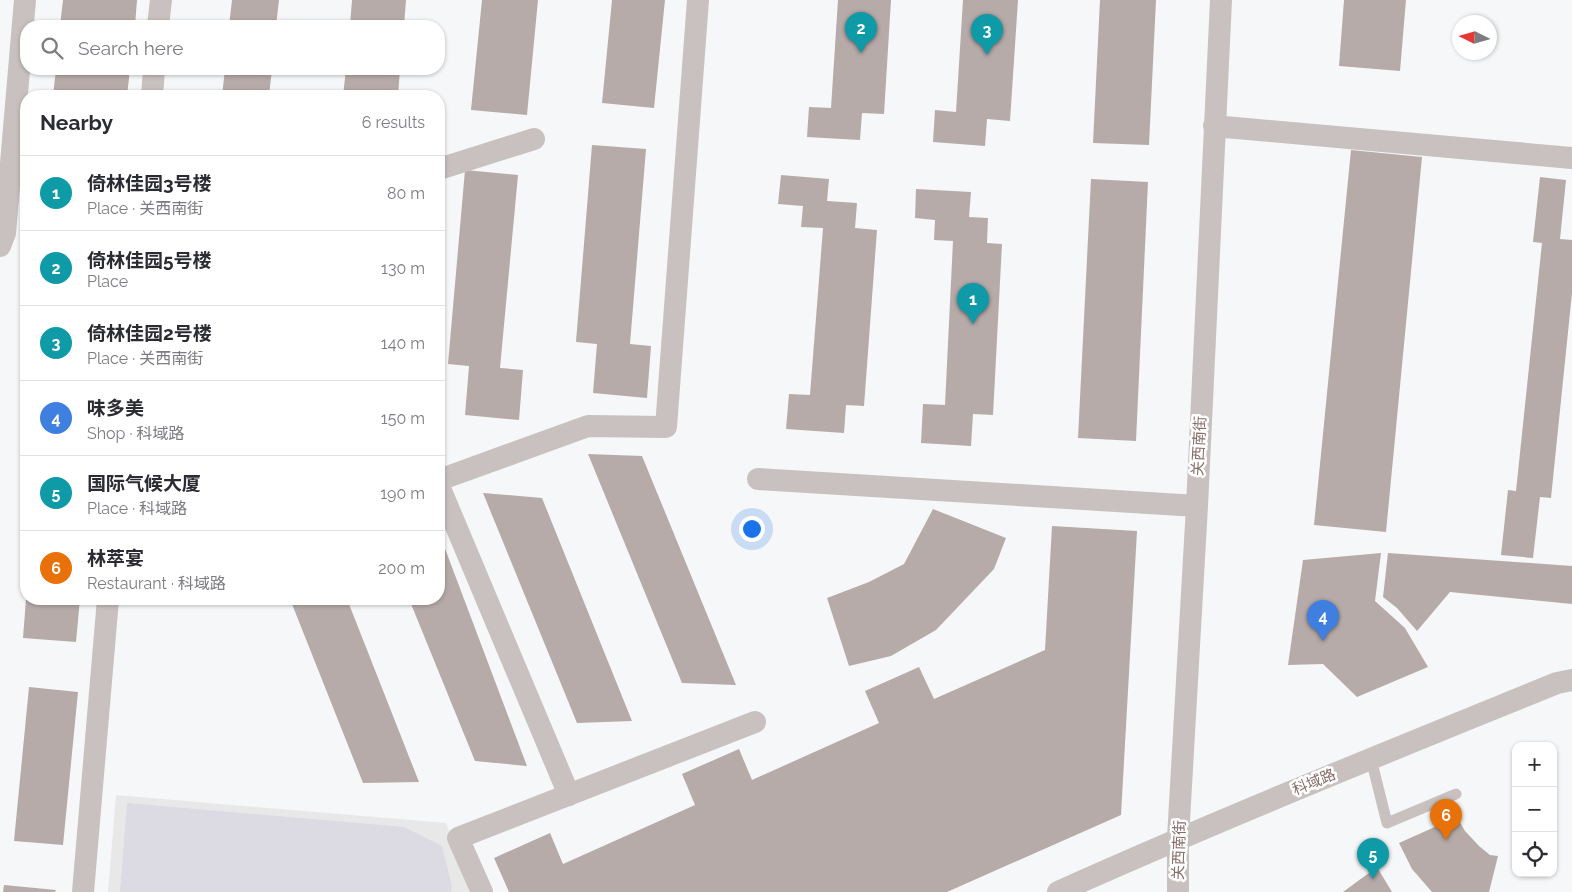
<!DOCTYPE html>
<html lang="en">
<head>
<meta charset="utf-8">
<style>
	body { margin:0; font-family:Raleway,"Noto Sans SC",sans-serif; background:#f2f2f3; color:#2b2b33 }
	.controls { position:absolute; right:15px; bottom:15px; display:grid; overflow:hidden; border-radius:10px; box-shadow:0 1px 4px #0004 }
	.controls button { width:45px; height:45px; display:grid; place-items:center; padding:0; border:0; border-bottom:1px solid #e1e1e2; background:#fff; color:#2b2b33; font:25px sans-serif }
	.compass { position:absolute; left:1452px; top:15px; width:45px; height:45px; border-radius:50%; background:#fff; box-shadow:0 1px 4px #0004; rotate:275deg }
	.you { position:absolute; left:751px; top:528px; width:18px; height:18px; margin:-12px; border:4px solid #fff; border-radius:50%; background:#1a73e8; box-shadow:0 0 0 8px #1a73e833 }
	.badge { display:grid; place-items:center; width:32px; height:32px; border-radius:50%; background:#2e7b7b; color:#fff; font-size:16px; font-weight:700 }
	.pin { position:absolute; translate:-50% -41px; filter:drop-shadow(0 1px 2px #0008) }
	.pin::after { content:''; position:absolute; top:26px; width:18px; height:15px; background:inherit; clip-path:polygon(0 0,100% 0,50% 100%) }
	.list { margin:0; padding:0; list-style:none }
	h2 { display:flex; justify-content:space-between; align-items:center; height:65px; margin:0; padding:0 20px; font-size:21px }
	h2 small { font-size:16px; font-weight:400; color:#7c7c81 }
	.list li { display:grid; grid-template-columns:32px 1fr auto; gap:15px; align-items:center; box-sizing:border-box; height:75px; padding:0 20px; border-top:1px solid #e1e1e2 }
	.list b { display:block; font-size:19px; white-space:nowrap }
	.list p { margin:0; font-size:16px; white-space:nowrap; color:#7c7c81 }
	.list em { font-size:16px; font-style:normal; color:#7c7c81 }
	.icon { flex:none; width:28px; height:28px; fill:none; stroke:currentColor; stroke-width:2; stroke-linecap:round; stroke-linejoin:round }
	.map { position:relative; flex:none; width:1572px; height:892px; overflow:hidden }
	.search { position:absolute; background:#fff; box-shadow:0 1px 4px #0004; left:20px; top:20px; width:425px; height:55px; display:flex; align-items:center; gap:12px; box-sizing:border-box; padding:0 18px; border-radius:20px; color:#7c7c81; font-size:19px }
	.panel { position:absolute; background:#fff; box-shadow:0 1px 4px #0004; left:20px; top:90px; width:425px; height:515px; border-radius:20px }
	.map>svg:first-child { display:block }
	.built { fill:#e9e8e9 }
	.green { fill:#dcdae2 }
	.building { fill:#b7aba9 }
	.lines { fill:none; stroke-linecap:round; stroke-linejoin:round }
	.lane { stroke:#c8c1bf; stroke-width:11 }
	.street { stroke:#c8c1bf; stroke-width:22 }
	.labels { text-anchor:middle; stroke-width:5; stroke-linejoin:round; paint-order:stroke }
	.street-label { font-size:15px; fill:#866d69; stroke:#fff }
</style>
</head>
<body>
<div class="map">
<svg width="1572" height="892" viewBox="0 0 1572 892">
	<rect width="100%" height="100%" fill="#f6f7f8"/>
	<path class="built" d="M116 795 446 823 473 892H108Z"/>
	<path class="green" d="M127 803 404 827 442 846 452 886 451 892H120Z"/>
	<path class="building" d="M63 0H137L135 26H60Z
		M232 0H279L276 26H229Z
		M352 0H406L404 26H350Z
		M482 0H538L527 115 471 110Z
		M612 0H665L654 108 602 103Z
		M838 0H891L884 114 862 113 860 140 807 137 809 107 831 108Z
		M963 0H1018L1010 121 987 119 985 146 933 142 935 110 956 112Z
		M1100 0H1156L1149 145 1093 143Z
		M1344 0H1406L1400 71 1339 66Z
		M56 69H130L127 96H53Z
		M225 69H272L269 96H222Z
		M346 69H400L398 96H343Z
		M592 145 646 149 630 344 651 346 647 398 593 393 597 344 576 342Z
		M1351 150 1422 157 1386 532 1314 525Z
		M465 170 518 175 500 368 523 370 519 420 465 415 469 366 448 364Z
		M781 175 829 179 827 201 857 203 855 228 877 230 864 406 846 405 844 433 786 429 789 394 810 395 823 228 801 227 803 206 778 204Z
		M1540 177 1566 180 1560 239 1572 240V293L1551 498 1540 497 1533 558 1501 555 1508 490 1516 491 1542 243 1533 242Z
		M1091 179 1148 182 1136 441 1078 438Z
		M916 189 971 192 969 217 988 218 987 243 1002 244 993 415 973 414 971 446 921 443 923 404 945 405 953 241 934 240 935 220 915 218Z
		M588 454 642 456 736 685 682 683Z
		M483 493 542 498 632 721 577 723Z
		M933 509 1006 538 994 569 936 630 891 656 849 666 827 598 869 582 904 564Z
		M1052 526 1137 531 1121 815 947 892H509L494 858 550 833 563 864 695 805 682 774 739 749 752 780 879 723 865 691 919 667 934 699 1045 650Z
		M439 537 441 538 527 766 475 761 409 599H439Z
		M1381 553 1375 601 1405 628 1428 667 1357 697 1323 664 1288 665 1303 560Z
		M1388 553 1572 566V604L1450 592 1417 631 1397 608 1383 597Z
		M26 599H80L76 642 23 638Z
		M290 599H347L419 782 363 783Z
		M29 687 78 692 63 845 14 841Z
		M1457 817 1465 831 1479 846 1490 855 1498 856 1489 892H1432L1412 869 1399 843Z
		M1377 867 1392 892H1343Z
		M4 885 56 890 55 892H3Z"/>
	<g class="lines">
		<path class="lane" d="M1371 759 1387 823 1456 794"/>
		<path class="street" d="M158 26 161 0
			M152 96 154 69
			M1214 126 1572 158
			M439 169 534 139
			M0 246 5 233 25 0
			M758 479 1197 506
			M439 480 588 426 666 427 698 0
			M439 486 569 795
			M83 892 108 599
			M482 892 458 838 755 722
			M1058 892C1223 818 1390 751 1557 683L1572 680
			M1178 892V838L1197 506 1221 0"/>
	</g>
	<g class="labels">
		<g class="street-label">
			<text transform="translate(1199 446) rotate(-87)" y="5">关西南街</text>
			<text transform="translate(1314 782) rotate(-22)" y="5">科域路</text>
			<text transform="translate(1179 850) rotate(-88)" y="5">关西南街</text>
		</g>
	</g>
</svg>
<div class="controls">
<button>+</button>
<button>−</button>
<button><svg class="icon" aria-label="locate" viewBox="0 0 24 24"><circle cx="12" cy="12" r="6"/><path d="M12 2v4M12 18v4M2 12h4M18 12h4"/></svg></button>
</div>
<svg class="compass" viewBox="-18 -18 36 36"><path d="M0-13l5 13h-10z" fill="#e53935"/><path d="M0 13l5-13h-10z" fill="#7c7c81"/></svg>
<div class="you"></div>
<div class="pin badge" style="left:973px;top:324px;background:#0f9aa8">1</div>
<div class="pin badge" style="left:861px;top:53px;background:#0f9aa8">2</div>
<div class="pin badge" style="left:987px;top:55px;background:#0f9aa8">3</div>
<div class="pin badge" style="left:1323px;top:641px;background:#3f7fe0">4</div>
<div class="pin badge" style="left:1373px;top:879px;background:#0f9aa8">5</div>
<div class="pin badge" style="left:1446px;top:840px;background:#e8710a">6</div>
<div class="search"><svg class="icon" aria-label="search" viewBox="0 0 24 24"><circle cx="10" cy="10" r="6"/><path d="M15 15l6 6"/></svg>Search here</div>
<section class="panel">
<h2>Nearby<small>6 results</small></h2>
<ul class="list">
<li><span class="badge" style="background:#0f9aa8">1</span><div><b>倚林佳园3号楼</b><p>Place · 关西南街</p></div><em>80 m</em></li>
<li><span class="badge" style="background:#0f9aa8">2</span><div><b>倚林佳园5号楼</b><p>Place</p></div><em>130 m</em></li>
<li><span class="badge" style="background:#0f9aa8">3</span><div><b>倚林佳园2号楼</b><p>Place · 关西南街</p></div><em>140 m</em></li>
<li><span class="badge" style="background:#3f7fe0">4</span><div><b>味多美</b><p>Shop · 科域路</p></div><em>150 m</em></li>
<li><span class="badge" style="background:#0f9aa8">5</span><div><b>国际气候大厦</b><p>Place · 科域路</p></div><em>190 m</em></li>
<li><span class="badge" style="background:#e8710a">6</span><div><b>林萃宴</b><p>Restaurant · 科域路</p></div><em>200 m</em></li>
</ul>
</section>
</div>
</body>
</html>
